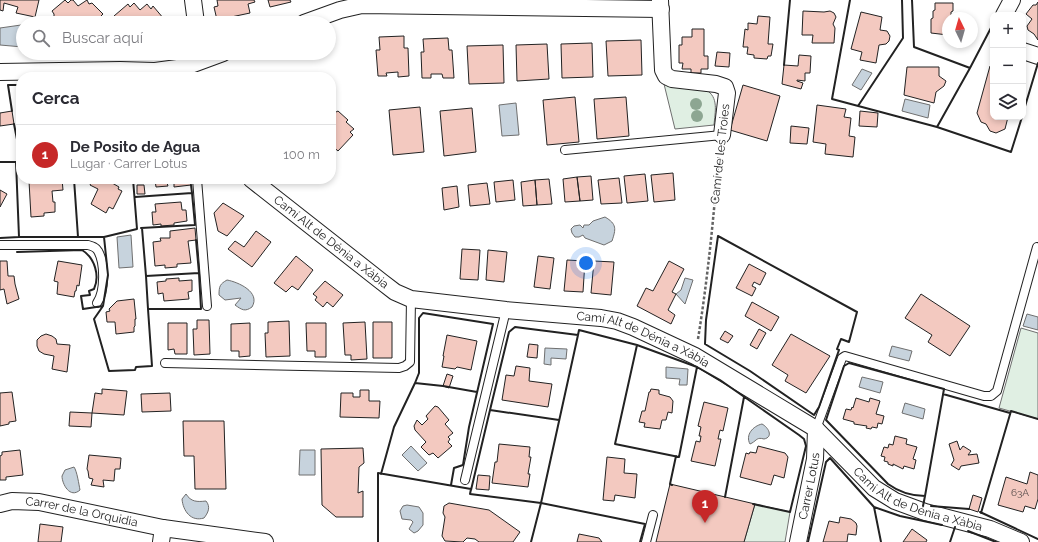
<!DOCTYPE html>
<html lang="es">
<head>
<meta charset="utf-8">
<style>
	body { margin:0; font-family:Raleway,sans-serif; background:#f2f2f3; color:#2b2b33 }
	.controls { position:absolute; right:12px; top:12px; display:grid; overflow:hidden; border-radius:8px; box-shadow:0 2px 6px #0003 }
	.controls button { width:36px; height:36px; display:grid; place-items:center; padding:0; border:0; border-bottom:1px solid #e1e1e2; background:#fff; color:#2b2b33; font:20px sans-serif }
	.compass { position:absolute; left:942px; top:12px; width:36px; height:36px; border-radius:50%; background:#fff; box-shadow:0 2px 6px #0003; rotate:355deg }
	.you { position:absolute; left:586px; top:263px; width:14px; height:14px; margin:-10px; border:3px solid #fff; border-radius:50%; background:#1a73e8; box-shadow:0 0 0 6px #1a73e833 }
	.badge { display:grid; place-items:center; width:26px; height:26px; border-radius:50%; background:#c62828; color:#fff; font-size:13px; font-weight:700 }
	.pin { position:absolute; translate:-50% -33px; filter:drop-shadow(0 1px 2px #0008) }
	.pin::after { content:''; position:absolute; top:21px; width:14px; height:12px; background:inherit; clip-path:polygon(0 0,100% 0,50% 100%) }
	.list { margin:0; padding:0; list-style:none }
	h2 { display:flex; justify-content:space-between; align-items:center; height:52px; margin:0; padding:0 16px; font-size:17px }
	h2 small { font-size:13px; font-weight:400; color:#7c7c81 }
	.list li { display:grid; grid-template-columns:26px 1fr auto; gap:12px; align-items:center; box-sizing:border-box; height:60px; padding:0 16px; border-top:1px solid #e1e1e2 }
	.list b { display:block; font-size:15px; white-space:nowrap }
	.list p { margin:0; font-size:13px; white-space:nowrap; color:#7c7c81 }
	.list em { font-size:13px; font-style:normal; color:#7c7c81 }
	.icon { flex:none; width:22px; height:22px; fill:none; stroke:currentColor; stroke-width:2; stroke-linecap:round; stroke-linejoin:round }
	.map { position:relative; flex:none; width:1038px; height:542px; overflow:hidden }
	.search { position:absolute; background:#fff; box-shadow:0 2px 6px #0003; left:16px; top:16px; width:320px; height:44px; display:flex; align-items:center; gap:10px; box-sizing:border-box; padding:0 14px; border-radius:22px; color:#7c7c81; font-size:15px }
	.panel { position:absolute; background:#fff; box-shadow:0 2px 6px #0003; left:16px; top:72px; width:320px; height:112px; border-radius:16px }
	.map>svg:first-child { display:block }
	.green { fill:#e0efe3; stroke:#6f6f6f }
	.water { fill:#c7d3dd; stroke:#6f6f6f }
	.building { fill:#f3c9c0; stroke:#222 }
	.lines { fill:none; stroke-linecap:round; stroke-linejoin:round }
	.lane-casing { stroke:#222; stroke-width:10 }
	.street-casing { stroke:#222; stroke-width:18 }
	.path { stroke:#646464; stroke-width:2.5; stroke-dasharray:3 2; stroke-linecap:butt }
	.lane { stroke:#fff; stroke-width:8 }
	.street { stroke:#fff; stroke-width:16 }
	.wall { stroke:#222; stroke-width:2 }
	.tree { fill:#8da692 }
	.labels { text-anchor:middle; stroke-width:3; stroke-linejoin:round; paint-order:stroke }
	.number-label { font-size:10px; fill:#564c4a }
	.street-label { font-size:12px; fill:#222; stroke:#fff }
</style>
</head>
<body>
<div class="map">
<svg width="1038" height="542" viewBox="0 0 1038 542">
	<rect width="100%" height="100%" fill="#fff"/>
	<path class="green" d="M664 84 706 90C719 97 715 112 714 125L675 129Z
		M1021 328 1038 333V419L999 408Z
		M755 504 790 512 785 542H744Z"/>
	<path class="water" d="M21 25H23V47L0 45V28Z
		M862 69 872 73 861 90 852 85Z
		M905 99 930 105 928 118 902 111Z
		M516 103 519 135 502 136 499 105Z
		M605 217C617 224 616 229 612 241L604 245 585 238 583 235 579 237H575L572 233 571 229 574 226 580 225 583 228 584 225H589L593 221Z
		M131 235 133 267 119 268 117 237Z
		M685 278 693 280 685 304 676 294 681 290Z
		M227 280C238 282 261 292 252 307 245 312 242 310 235 305L241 298 225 300 219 295C219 286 220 284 227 280Z
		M1027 314 1038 317V330L1023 326Z
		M892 346 912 351 909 361 889 356Z
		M545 348 567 349 566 359 551 358V365L544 364Z
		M666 367 688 369 687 385H679L680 379 666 378Z
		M862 377 883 382 880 393 859 387Z
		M905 403 925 409 923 419 902 413Z
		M762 424C768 427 774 437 764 439 757 437 757 440 752 443L750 444C745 435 753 426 762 424Z
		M411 446 427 463 418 471 402 455Z
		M300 450H315V475H299Z
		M74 467C77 471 79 485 80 490 70 499 62 484 62 476L65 470Z
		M186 494C191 502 197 502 206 501 211 507 208 513 204 518 191 522 183 511 182 499Z
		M407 505 419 507 423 513V525L418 531 414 533 409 529 413 522 411 520 402 519 400 511 403 506Z"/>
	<path class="building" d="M0 0H39L35 17 16 13 18 7 4 3 3 11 0 10Z
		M65 0 68 3 71 0H73L78 6 87 0 89 4 92 3 103 14 101 16V23H54V14L52 11Z
		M217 0H254L255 2 248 4 250 13 217 20 214 7 218 6Z
		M268 0H290L291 2 270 7Z
		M1038 2V40L1034 34 1028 30 1027 26 1032 19 1026 14 1033 5H1036Z
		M134 3 140 10 147 4 151 9 153 6 164 19 162 21 161 23H116L117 19 114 16 128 4 130 7Z
		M935 3H953V11L951 12V18H948V35L931 33V19L933 18V11L935 10Z
		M803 11 824 12 830 11 834 13 836 17 833 24 835 28 834 43H812L813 35H802Z
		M861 12 882 17 880 30 887 31 890 36 889 41 886 44 879 45 876 63 860 60 862 52 851 49Z
		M758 16 770 17 768 44H773L771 56H768L767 59 754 58V55L747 54 748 47H743L745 29 748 30V23L757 24Z
		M692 29H704V56H708V69H701V73H691V69H682L683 63H679V45H682V37H692Z
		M404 36V48H408L409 76 398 77V72L386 73 387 76H378L376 50H380L379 37Z
		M448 38 449 50H452L454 78H443L442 74H431V78H422L421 52H424L423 39Z
		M641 40 642 75 608 76 606 41Z
		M592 43 593 77 562 78 561 44Z
		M547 44 549 79 517 81 516 45Z
		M503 45 504 83 469 84 467 46Z
		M717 52 730 53 729 67 715 66Z
		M799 55 811 56 810 73H805V81L797 80V81L803 83 801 89 782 84 784 65 798 66Z
		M990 66 993 67V117H1008L1005 129 996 133 990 131 986 124 981 122 977 113Z
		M907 67H939V76L946 81 944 86 936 92 934 103 904 95Z
		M743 85 780 96 767 141 730 130Z
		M575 97 579 142 547 145 543 100Z
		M626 97 629 136 597 139 594 99Z
		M817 105 846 109 844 117 851 118 849 136 855 137 853 157 825 154 826 144 813 142Z
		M331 107 336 112 338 111 348 120 346 122 354 129 350 132 353 135 338 151 331 145Z
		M420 107 424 152 393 155 389 110Z
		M472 108 476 152 444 156 440 111Z
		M12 111 14 124 0 126V113Z
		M860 111 878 113 877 127 859 126Z
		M791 126 809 128 807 144 790 143Z
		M673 173 675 200 654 202 651 175Z
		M645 174 648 201 627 203 624 176Z
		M591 176 593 200 580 201 577 177Z
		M577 177 580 201 565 202 563 179Z
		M619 178 622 203 601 204 598 180Z
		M38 179H62L63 190 52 191 53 202H55V212L44 213V216L31 217 29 181Z
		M93 179H107V180L119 187 118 189 122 191 113 209 109 207 106 213 91 204 98 189 90 185Z
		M149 179H190L191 185 174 187V182L167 183 168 186 156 187 155 180H149Z
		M549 179 552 204 537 205 535 180Z
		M513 180 515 200 496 202 494 182Z
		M535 180 537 205 523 206 521 182Z
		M487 183 490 204 470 206 468 185Z
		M137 185H144L145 194H137Z
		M457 186 459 207 444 210 442 188Z
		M0 190 7 194 0 207Z
		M181 202 182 210H186L187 221 174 223V225L161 226V224L153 225 152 212H156L155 204Z
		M223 203 244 216 227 236 218 231 214 213Z
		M195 228 196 240 188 241 191 263 177 264V267L165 268V265L155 266 153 242 161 241 160 238H170V231Z
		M256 231 271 242 252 267 228 249 235 241 244 247Z
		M462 249 480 250 478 280 460 279Z
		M488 250 507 252 504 282 486 280Z
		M296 256 313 270 298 290 292 286 286 292 274 283Z
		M538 256 554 258 550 289 534 287Z
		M567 260 585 261 583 292 564 291Z
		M0 261H7L8 276H14L15 284 19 299 7 304 4 289 0 290Z
		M58 261 82 265 79 286 77 285 76 291H75L74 297 57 294 58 282 54 281Z
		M594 261 614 262 611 295 591 293Z
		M669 261 684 269 672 292 676 294 668 310 675 315 671 324 637 306 646 288 653 291Z
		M749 264 766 273 760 285 754 282 752 286 756 288 752 296 736 288Z
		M179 278V281L192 280V291L188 292 189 299 164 301 163 293 158 294 157 282 166 281V279Z
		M325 281 343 295 333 307 327 302 323 307 315 300 317 297 313 294Z
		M921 294 970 326 950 356 928 342 932 335 905 318Z
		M134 299 136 319H135V326L134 327V332L116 334 115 322H107L106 312 110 311 109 309 117 301Z
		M752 302 779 317 771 331 745 316Z
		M197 320H209L210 354 194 355 193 329H197Z
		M289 321 290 356 266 357 265 333H268V322Z
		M365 322 367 359 351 360V355H345L343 323Z
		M373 322H392V358H373Z
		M168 323H187V354H175L174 349 168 350Z
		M250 323V356L239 357V351H231V324Z
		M306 323H326V357H315V351H307Z
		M759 329 766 333 757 349 750 345Z
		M725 331 733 336 728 343 720 339Z
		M46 334 52 336 56 339 57 344 70 345 67 372 52 369 54 356 44 354 39 351 37 346V340L41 336Z
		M791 334 830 356 806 393 785 381 788 375 772 365Z
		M447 335 477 341 471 370 457 367 455 369 442 367 444 356H443Z
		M529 344 538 345 537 358 527 357Z
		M516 366 530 368 529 381 552 384 548 407 502 400 506 375 514 376Z
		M447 374 453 376 449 388 443 386Z
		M102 389 127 391 124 415 92 413 95 393 102 394Z
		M651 389 659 390V394L670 397 673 401 672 413 668 412 666 420H662L660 429 644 427 645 423 639 422 642 411H645L649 392H650Z
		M360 390H369V401H380L379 418 340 417 341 393H353V397H360Z
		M12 392 16 421 9 422V424L0 426V393Z
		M170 393 171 411 142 412 141 394Z
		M856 398 869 402 870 398 880 401 876 414 884 416 882 424 878 423 877 428 872 427 871 429 866 428 867 426 854 424V422L843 419 846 409 851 410 852 407 853 408Z
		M704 402 728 408 723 431 720 430 718 439H721L715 466 691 461 696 441 700 442 701 436H699L701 427 698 426Z
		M435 406 438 407 449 420 445 424 453 433 448 437 450 439 448 442 452 446 438 458 433 453 429 455 421 447 426 442 415 430 414 426 417 420 422 425 428 419 426 416Z
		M70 412 92 413 91 427 69 426Z
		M183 421H224L226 489H195L194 456H184Z
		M895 436 907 439 906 444 917 447 913 459 916 460 914 469 904 466 903 469 893 464V466L888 464V462L884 461 885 457 881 456 884 447 888 448 889 444 893 445Z
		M957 441 960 450 963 446 971 451 968 455 977 454 979 463 961 466 959 470 951 465 954 460 949 444Z
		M499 444 530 447 529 457H531L528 474H530L528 487 492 483 495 462H497Z
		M758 446 785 453 788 457 784 478 774 475 771 485 740 477 746 453 749 454 750 452 756 453Z
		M363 448 364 463 359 467 358 493 363 491V517H336L322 505 321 449Z
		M20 450 23 475 6 477V480H0V456L2 455V452Z
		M89 455 121 458 120 469H115L114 481 103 480 104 487 91 485 93 479 89 478 88 471 87 469Z
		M607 457 625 459 624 473 637 474 635 498 615 495 614 501 603 500Z
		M1030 472 1038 475V499L1035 509 1025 506 1023 512 998 505 1006 477 1027 484Z
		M478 475 490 476 489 490 476 489Z
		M670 484 755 504 744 542H656Z
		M973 495 982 498 978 512 969 509Z
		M449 503 489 510 520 532 513 542H479L475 539 467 538 463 542 445 541 442 536 445 517 443 513 444 506Z
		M840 517 851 519 856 523 857 526 856 535 848 534 847 542H823L829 521 839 523Z
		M40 524 63 527 61 542H38Z
		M912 529 927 540 926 542H903Z
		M579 534 599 538 602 542H577Z"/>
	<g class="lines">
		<g class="lane-casing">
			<path id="lane" d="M565 150 722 135
				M197 179 207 306
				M0 245H88C92 246 96 247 98 251 105 263 105 292 97 303
				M165 363 399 368 405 366 410 362 411 299
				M816 429 842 358 845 356 984 396H991L997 391 1037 247
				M465 480 506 310
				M646 542 653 515"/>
		</g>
		<g class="street-casing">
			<g id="street">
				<path d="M193 0 196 23"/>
				<path d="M660 0 663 70 666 76 672 79 716 84 725 87 727 93 722 135"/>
				<path d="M1004 15 1012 0"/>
				<path d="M304 23 340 10 362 5 661 9"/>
				<path d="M1023 51 1038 56"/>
				<path d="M155 71 185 67 223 53"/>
				<path d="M0 72 120 70 155 71 159 77"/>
				<path id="s1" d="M251 179 382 282 395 292 411 299 506 310 601 318 617 321 633 327 695 356 816 429 874 488 895 501 925 512 990 529 1021 542"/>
				<path id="s2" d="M0 504 12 501 39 502 163 528"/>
				<path d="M161 542 163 528 265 542"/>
				<path id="s3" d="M798 542 815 459 816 429"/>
			</g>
		</g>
		<path class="path" d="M698 339C708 277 714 214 719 151"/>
		<use href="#lane" class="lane"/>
		<use href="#street" class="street"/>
		<path class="wall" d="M850 0 832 99 937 127 970 68
			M912 0 914 47 970 68 993 24
			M784 65 790 0
			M858 106 903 38 902 0
			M12 111 8 85H21
			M1023 113 1038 63
			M14 124 21 160
			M937 127 1011 152 1022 117
			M0 162H16L19 237 0 238
			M135 197 192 193 191 185
			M141 228 195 225 192 193
			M142 228 146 276 199 273 196 240
			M718 236 857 312 849 342 841 339 837 349 839 350 819 407 814 415 750 371 705 344 706 320Z
			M19 237H78L74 179
			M78 237H104L137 229 133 179
			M104 237 108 275 103 306 94 319 109 371 135 370 136 367 152 366 148 309
			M17 252 82 250C95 258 100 276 94 289L89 291 90 295 81 296 83 309 103 306
			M146 276 148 309H201L199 273
			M578 335 579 330 637 345 697 367 679 457 615 444 637 345
			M697 367 720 380 799 435 804 439 806 446 790 512 753 504
			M943 394 1010 413
			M381 474 394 427 415 383
			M451 485 454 468 463 465 469 427 493 324 423 313 419 318V373L415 383 443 386 477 392
			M672 485 670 484 676 456 677 457
			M471 490 490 410 559 420
			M725 497 744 397
			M923 506 925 496 944 389 849 363 844 366 826 420 888 484C899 492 911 496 925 496
			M931 506 969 509
			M980 512 1038 539
			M981 513 1011 411 1038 419
			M968 531 996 542
			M378 542V473L471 489 470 494 541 503 578 335 515 327 509 332 490 410
			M531 542 541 503 645 524 640 542
			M808 542 826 462 830 458 874 507
			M881 542 874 507 900 516 942 525
			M950 542 955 527"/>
	</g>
	<g class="tree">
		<circle cx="696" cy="104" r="6"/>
		<circle cx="697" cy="116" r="6"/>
	</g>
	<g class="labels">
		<g class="number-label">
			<text x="1020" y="496">63A</text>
		</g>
		<g class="street-label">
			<text transform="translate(720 154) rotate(-84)" y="4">Camí de les Troies</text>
			<text dy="4" stroke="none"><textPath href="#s1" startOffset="102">Camí Alt de Dénia a Xàbia</textPath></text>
			<text dy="4" stroke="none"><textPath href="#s1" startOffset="438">Camí Alt de Dénia a Xàbia</textPath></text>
			<text dy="4" stroke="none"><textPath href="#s3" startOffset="57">Carrer Lotus</textPath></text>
			<text dy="4" stroke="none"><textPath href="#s1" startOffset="762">Camí Alt de Dénia a Xàbia</textPath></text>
			<text dy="4" stroke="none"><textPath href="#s2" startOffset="83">Carrer de la Orquidia</textPath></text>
		</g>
	</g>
</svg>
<div class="controls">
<button>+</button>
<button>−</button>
<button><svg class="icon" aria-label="layers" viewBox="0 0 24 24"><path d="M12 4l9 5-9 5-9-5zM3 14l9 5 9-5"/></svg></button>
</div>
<svg class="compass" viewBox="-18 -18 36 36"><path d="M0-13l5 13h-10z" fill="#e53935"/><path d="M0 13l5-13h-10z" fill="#7c7c81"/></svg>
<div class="you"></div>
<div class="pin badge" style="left:705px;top:523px">1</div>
<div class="search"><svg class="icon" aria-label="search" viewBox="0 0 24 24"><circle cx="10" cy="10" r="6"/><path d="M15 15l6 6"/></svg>Buscar aquí</div>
<section class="panel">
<h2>Cerca<small></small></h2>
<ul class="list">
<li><span class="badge">1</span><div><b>De Posito de Agua</b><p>Lugar · Carrer Lotus</p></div><em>100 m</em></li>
</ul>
</section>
</div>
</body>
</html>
